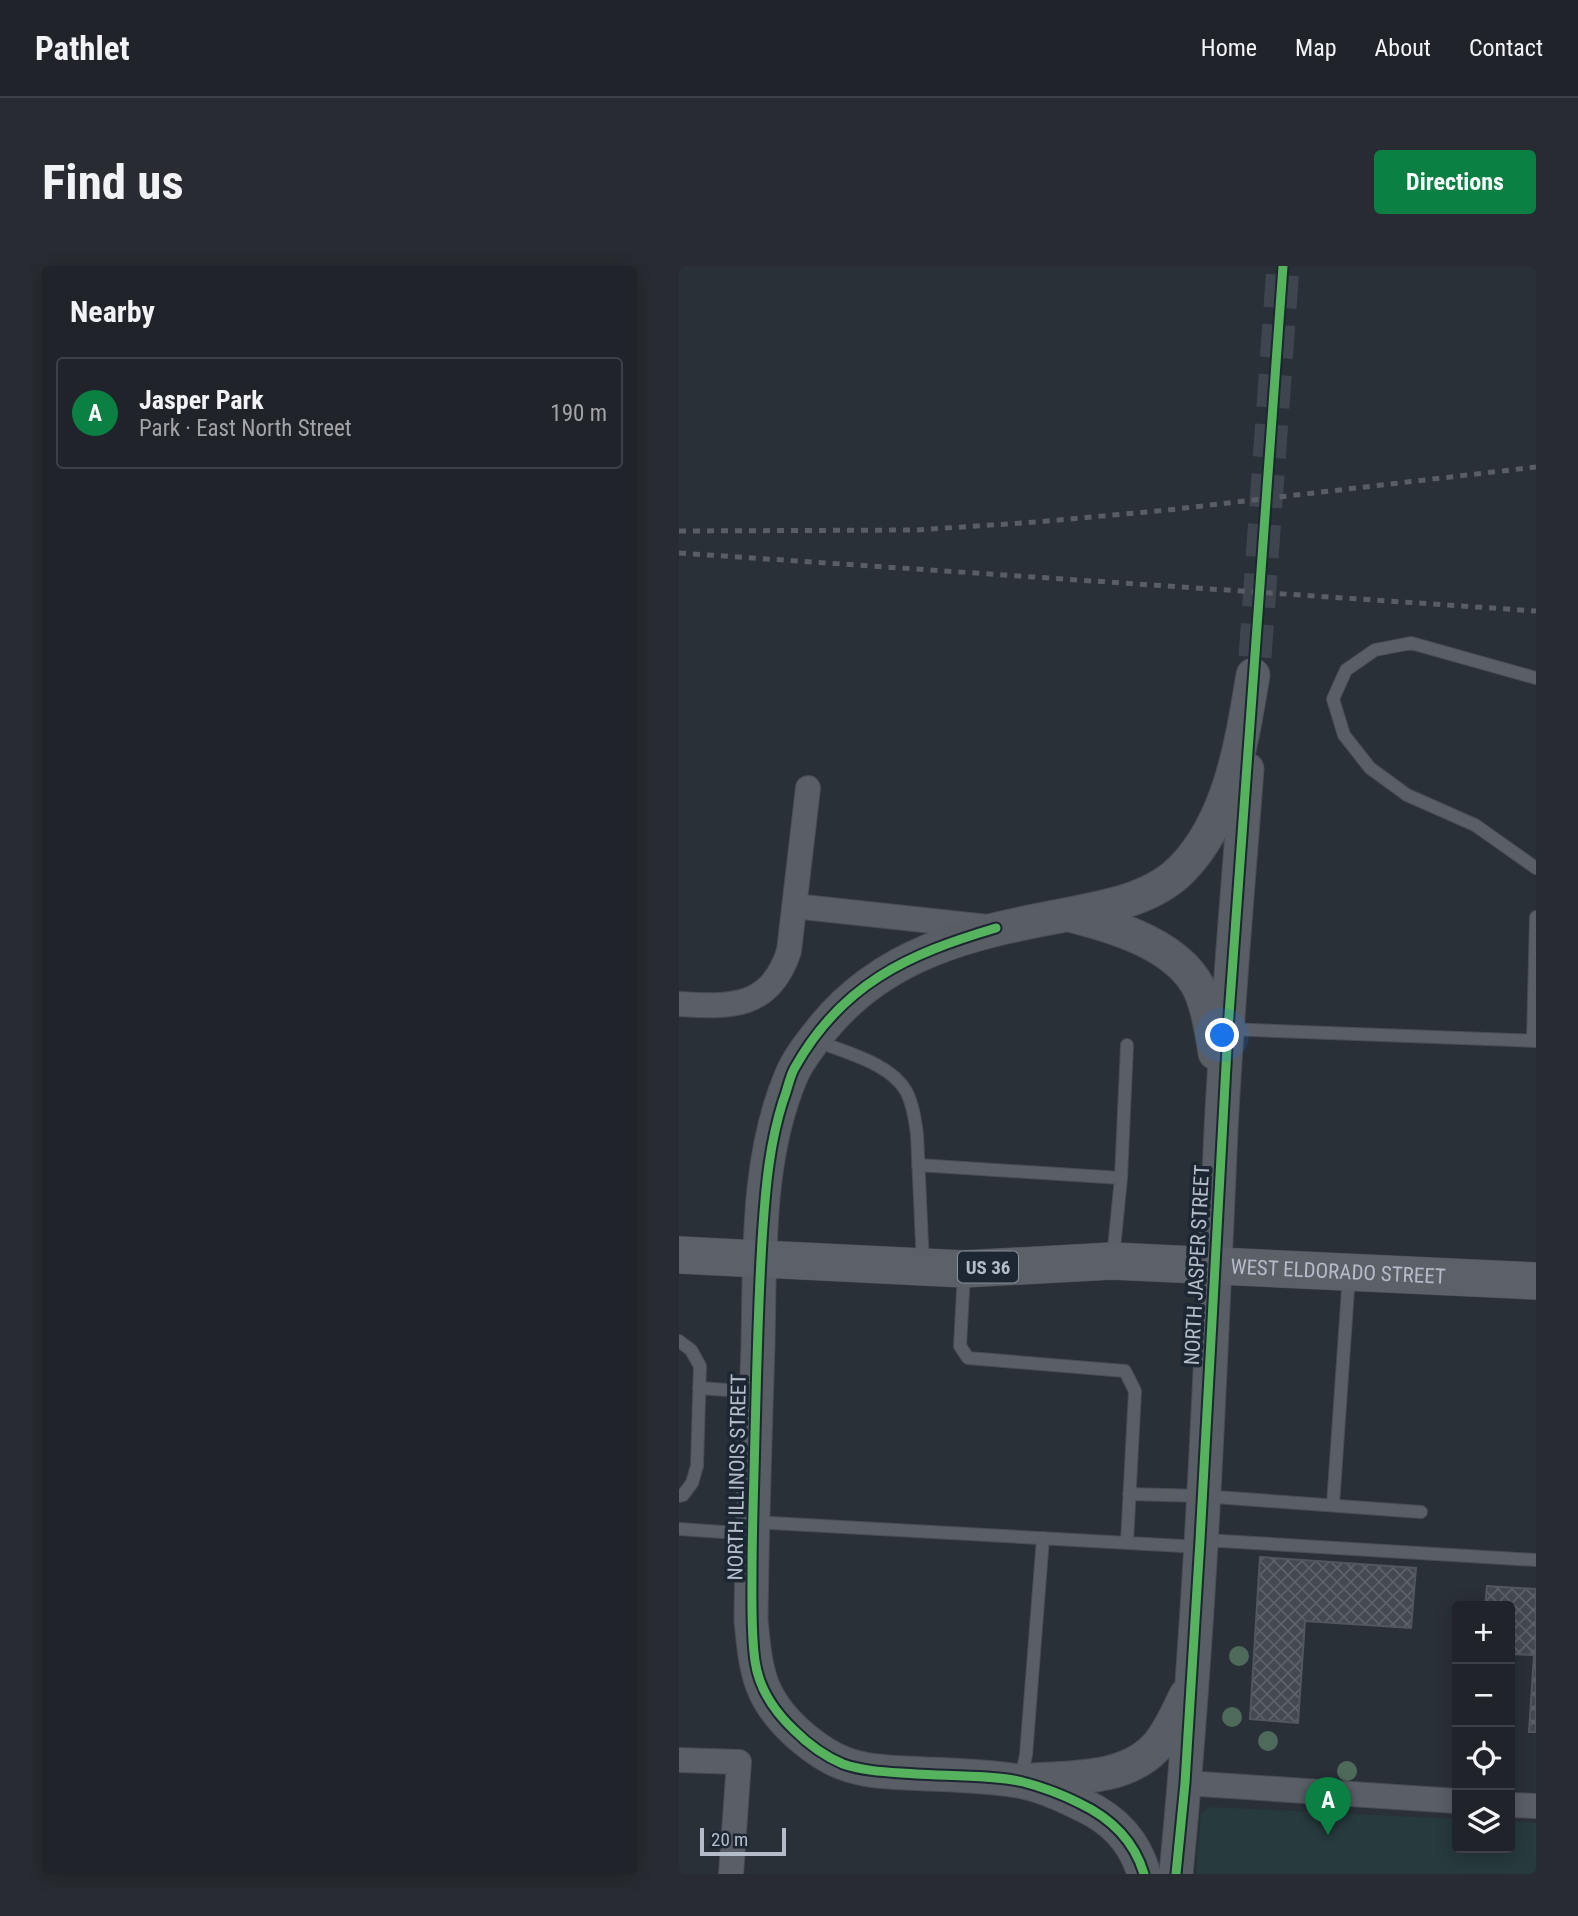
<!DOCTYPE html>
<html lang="en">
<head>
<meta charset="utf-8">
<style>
	body { margin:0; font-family:"Roboto Condensed",sans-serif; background:#282c32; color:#f1f3f6 }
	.controls { position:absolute; right:21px; bottom:21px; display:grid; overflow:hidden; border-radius:7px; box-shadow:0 4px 18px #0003 }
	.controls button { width:63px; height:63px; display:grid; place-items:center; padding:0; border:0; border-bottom:2px solid #3d4147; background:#20242a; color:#f1f3f6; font:35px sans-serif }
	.scale { position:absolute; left:21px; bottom:18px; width:86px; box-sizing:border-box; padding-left:7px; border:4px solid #b4bcc9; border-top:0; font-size:19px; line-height:24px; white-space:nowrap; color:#b4bcc9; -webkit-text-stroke:5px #1d2633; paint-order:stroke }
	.you { position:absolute; left:544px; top:770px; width:24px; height:24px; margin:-18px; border:5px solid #fff; border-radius:50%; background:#1a73e8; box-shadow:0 0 0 10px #1a73e833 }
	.badge { display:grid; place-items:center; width:46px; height:46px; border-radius:50%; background:#0b8043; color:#fff; font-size:23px; font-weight:700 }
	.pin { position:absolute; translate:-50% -58px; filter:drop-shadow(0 2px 4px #0008) }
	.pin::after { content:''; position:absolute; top:37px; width:24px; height:21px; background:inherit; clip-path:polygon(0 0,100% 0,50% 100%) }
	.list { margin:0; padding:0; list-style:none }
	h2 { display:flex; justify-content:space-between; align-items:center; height:91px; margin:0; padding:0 28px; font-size:30px }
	h2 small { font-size:23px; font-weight:400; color:#a2a4a8 }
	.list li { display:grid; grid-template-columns:46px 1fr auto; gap:21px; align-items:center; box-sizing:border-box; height:112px; margin:0 14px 14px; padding:0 14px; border:2px solid #3d4147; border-radius:7px }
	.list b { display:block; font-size:26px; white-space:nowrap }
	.list p { margin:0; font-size:23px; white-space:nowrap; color:#a2a4a8 }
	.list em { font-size:23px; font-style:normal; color:#a2a4a8 }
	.icon { flex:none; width:38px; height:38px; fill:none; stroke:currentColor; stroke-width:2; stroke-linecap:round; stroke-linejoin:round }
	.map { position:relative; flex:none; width:857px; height:1608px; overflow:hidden; border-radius:7px }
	header { display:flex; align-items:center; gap:42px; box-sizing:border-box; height:98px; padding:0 35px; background:#20242a; border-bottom:2px solid #3d4147 }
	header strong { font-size:33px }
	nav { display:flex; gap:38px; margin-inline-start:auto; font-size:24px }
	.intro { display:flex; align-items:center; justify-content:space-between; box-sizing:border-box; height:168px; padding:0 42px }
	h1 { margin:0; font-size:49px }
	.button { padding:18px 32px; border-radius:7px; background:#0b8043; color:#fff; font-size:24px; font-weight:700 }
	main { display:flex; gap:42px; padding:0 42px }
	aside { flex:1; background:#20242a; border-radius:7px; box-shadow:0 4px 18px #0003 }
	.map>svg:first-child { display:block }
	.park { fill:#273a3e }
	.building { fill:url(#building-cross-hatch); stroke:#52575f; stroke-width:2 }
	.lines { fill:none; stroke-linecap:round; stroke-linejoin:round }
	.secondary-tunnel { stroke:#3f454e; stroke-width:33; stroke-dasharray:33 17; stroke-linecap:butt }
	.lane-casing { stroke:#484c53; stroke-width:14 }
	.street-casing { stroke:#484c53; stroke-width:26 }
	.secondary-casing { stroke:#484c53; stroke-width:35 }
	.primary-casing { stroke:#484c55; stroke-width:38 }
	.lane { stroke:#5a5e66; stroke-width:12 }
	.street { stroke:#5a5e66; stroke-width:24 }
	.secondary { stroke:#595d64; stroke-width:33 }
	.primary { stroke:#5c6168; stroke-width:37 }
	.rail { stroke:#595d64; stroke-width:5; stroke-dasharray:7 7; stroke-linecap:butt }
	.cycleway-casing { stroke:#1d2633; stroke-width:13 }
	.cycleway { stroke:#56b35d; stroke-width:9 }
	.tree { fill:#4e6a5a }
	.labels { text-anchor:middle; stroke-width:7; stroke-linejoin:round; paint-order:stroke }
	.shield { fill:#1d2633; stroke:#878f9c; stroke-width:2 }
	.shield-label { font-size:19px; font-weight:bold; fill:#b4bcc9 }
	.street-label { font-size:21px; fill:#b4bcc9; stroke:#1d2633 }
</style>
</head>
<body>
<header>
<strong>Pathlet</strong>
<nav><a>Home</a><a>Map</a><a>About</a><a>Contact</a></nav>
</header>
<div class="intro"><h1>Find us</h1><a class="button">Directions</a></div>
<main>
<aside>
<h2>Nearby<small></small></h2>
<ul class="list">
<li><span class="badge">A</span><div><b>Jasper Park</b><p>Park · East North Street</p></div><em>190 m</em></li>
</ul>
</aside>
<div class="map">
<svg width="857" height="1608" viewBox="0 0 857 1608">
	<defs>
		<pattern id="building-cross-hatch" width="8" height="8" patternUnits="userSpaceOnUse" patternTransform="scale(1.75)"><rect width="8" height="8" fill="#444950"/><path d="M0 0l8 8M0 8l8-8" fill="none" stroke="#5d6168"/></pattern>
	</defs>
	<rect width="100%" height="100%" fill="#2a3038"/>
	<path class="park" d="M531 1541 778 1553V1582H831V1555L857 1557V1608H517L522 1548Z"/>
	<path class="building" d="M581 1291 737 1302 732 1362 626 1355 619 1457 571 1453Z
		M808 1320 857 1323V1466H850L855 1389 831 1388V1340H806Z"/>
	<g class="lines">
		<path class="secondary-tunnel" d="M576 391 604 0"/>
		<g class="lane-casing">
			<path id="lane" d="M857 412 732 377 696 384 667 404 654 433 665 469 691 502 728 529 796 559 857 602
				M549 763 857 775
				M854 774 857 651
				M138 775C167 787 211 797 227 825 234 838 236 854 238 868L244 999
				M239 899 442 912 434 992
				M442 912 448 779
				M285 1007 281 1080 289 1092 446 1105 456 1125 448 1276
				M0 1075 12 1084 21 1100 18 1200 13 1217 4 1229 0 1230
				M20 1122 77 1126
				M450 1228 523 1230 742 1246
				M654 1239 670 1009
				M74 1256 521 1281
				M0 1263 73 1268
				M525 1274 857 1294
				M341 1515 347 1489 364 1272"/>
		</g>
		<g class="street-casing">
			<path id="street" d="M115 640 309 661
				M0 738C52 741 91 743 110 685L129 522
				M0 1494 60 1496 52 1608
				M506 1517 778 1535
				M831 1539 857 1540"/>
		</g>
		<g class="secondary-casing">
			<path id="secondary" d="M394 650C438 661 505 681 523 729 530 747 533 767 536 787
				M354 1514C395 1511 446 1514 477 1481 490 1467 498 1447 507 1429
				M465 1608C456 1576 434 1553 404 1539 384 1529 361 1518 339 1515 302 1509 264 1509 227 1507 206 1506 184 1505 164 1497 148 1491 136 1482 124 1472 80 1435 77 1407 72 1354 73 1262 76 1171 79 1079 81 990 77 891 113 808 120 792 133 776 144 762 205 687 290 667 381 650 423 641 473 635 504 602 552 552 563 474 574 409
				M497 1608C521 1361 531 1112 542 864 548 744 559 623 568 503"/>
		</g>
		<g class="primary-casing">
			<g id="primary">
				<path id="s1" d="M0 989 285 1003 433 995 857 1015"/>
			</g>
		</g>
		<use href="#lane" class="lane"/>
		<use href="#street" class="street"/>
		<use href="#secondary" class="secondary"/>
		<use href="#primary" class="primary"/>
		<path class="rail" d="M0 265 237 264 358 256 489 244 857 201
			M0 287 857 345"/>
		<g class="cycleway-casing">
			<path id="cycleway" d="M317 662C229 688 162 718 115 803 110 813 108 825 104 835 91 876 87 917 84 960 79 1029 78 1099 76 1168 75 1215 73 1262 73 1308 73 1337 72 1367 76 1395 80 1423 95 1445 115 1464 129 1478 145 1490 164 1498 187 1506 213 1506 237 1508 268 1510 315 1509 344 1516 363 1521 382 1528 400 1537 432 1552 455 1574 465 1608
				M497 1608 506 1517 521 1274 549 763 604 0"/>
		</g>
		<use href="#cycleway" class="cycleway"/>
	</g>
	<g class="tree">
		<circle cx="560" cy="1390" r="10"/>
		<circle cx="553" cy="1451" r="10"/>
		<circle cx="589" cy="1475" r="10"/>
		<circle cx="668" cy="1505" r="10"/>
	</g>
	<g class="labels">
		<rect class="shield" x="279" y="985.5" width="60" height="31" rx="5"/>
		<g class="shield-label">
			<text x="309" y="1008">US 36</text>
		</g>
		<g class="street-label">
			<text transform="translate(518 999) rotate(-87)" y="7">NORTH JASPER STREET</text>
			<text dy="7" stroke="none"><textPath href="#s1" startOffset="660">WEST ELDORADO STREET</textPath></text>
			<text transform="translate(58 1211) rotate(-89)" y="7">NORTH ILLINOIS STREET</text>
		</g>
	</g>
</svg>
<div class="controls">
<button>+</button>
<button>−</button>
<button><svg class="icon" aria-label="locate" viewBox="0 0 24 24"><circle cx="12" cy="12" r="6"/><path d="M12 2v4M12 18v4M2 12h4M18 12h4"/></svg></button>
<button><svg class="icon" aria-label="layers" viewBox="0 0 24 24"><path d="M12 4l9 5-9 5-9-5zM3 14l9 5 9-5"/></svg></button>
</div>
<div class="scale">20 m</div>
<div class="you"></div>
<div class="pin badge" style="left:649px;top:1569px">A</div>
</div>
</main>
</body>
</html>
